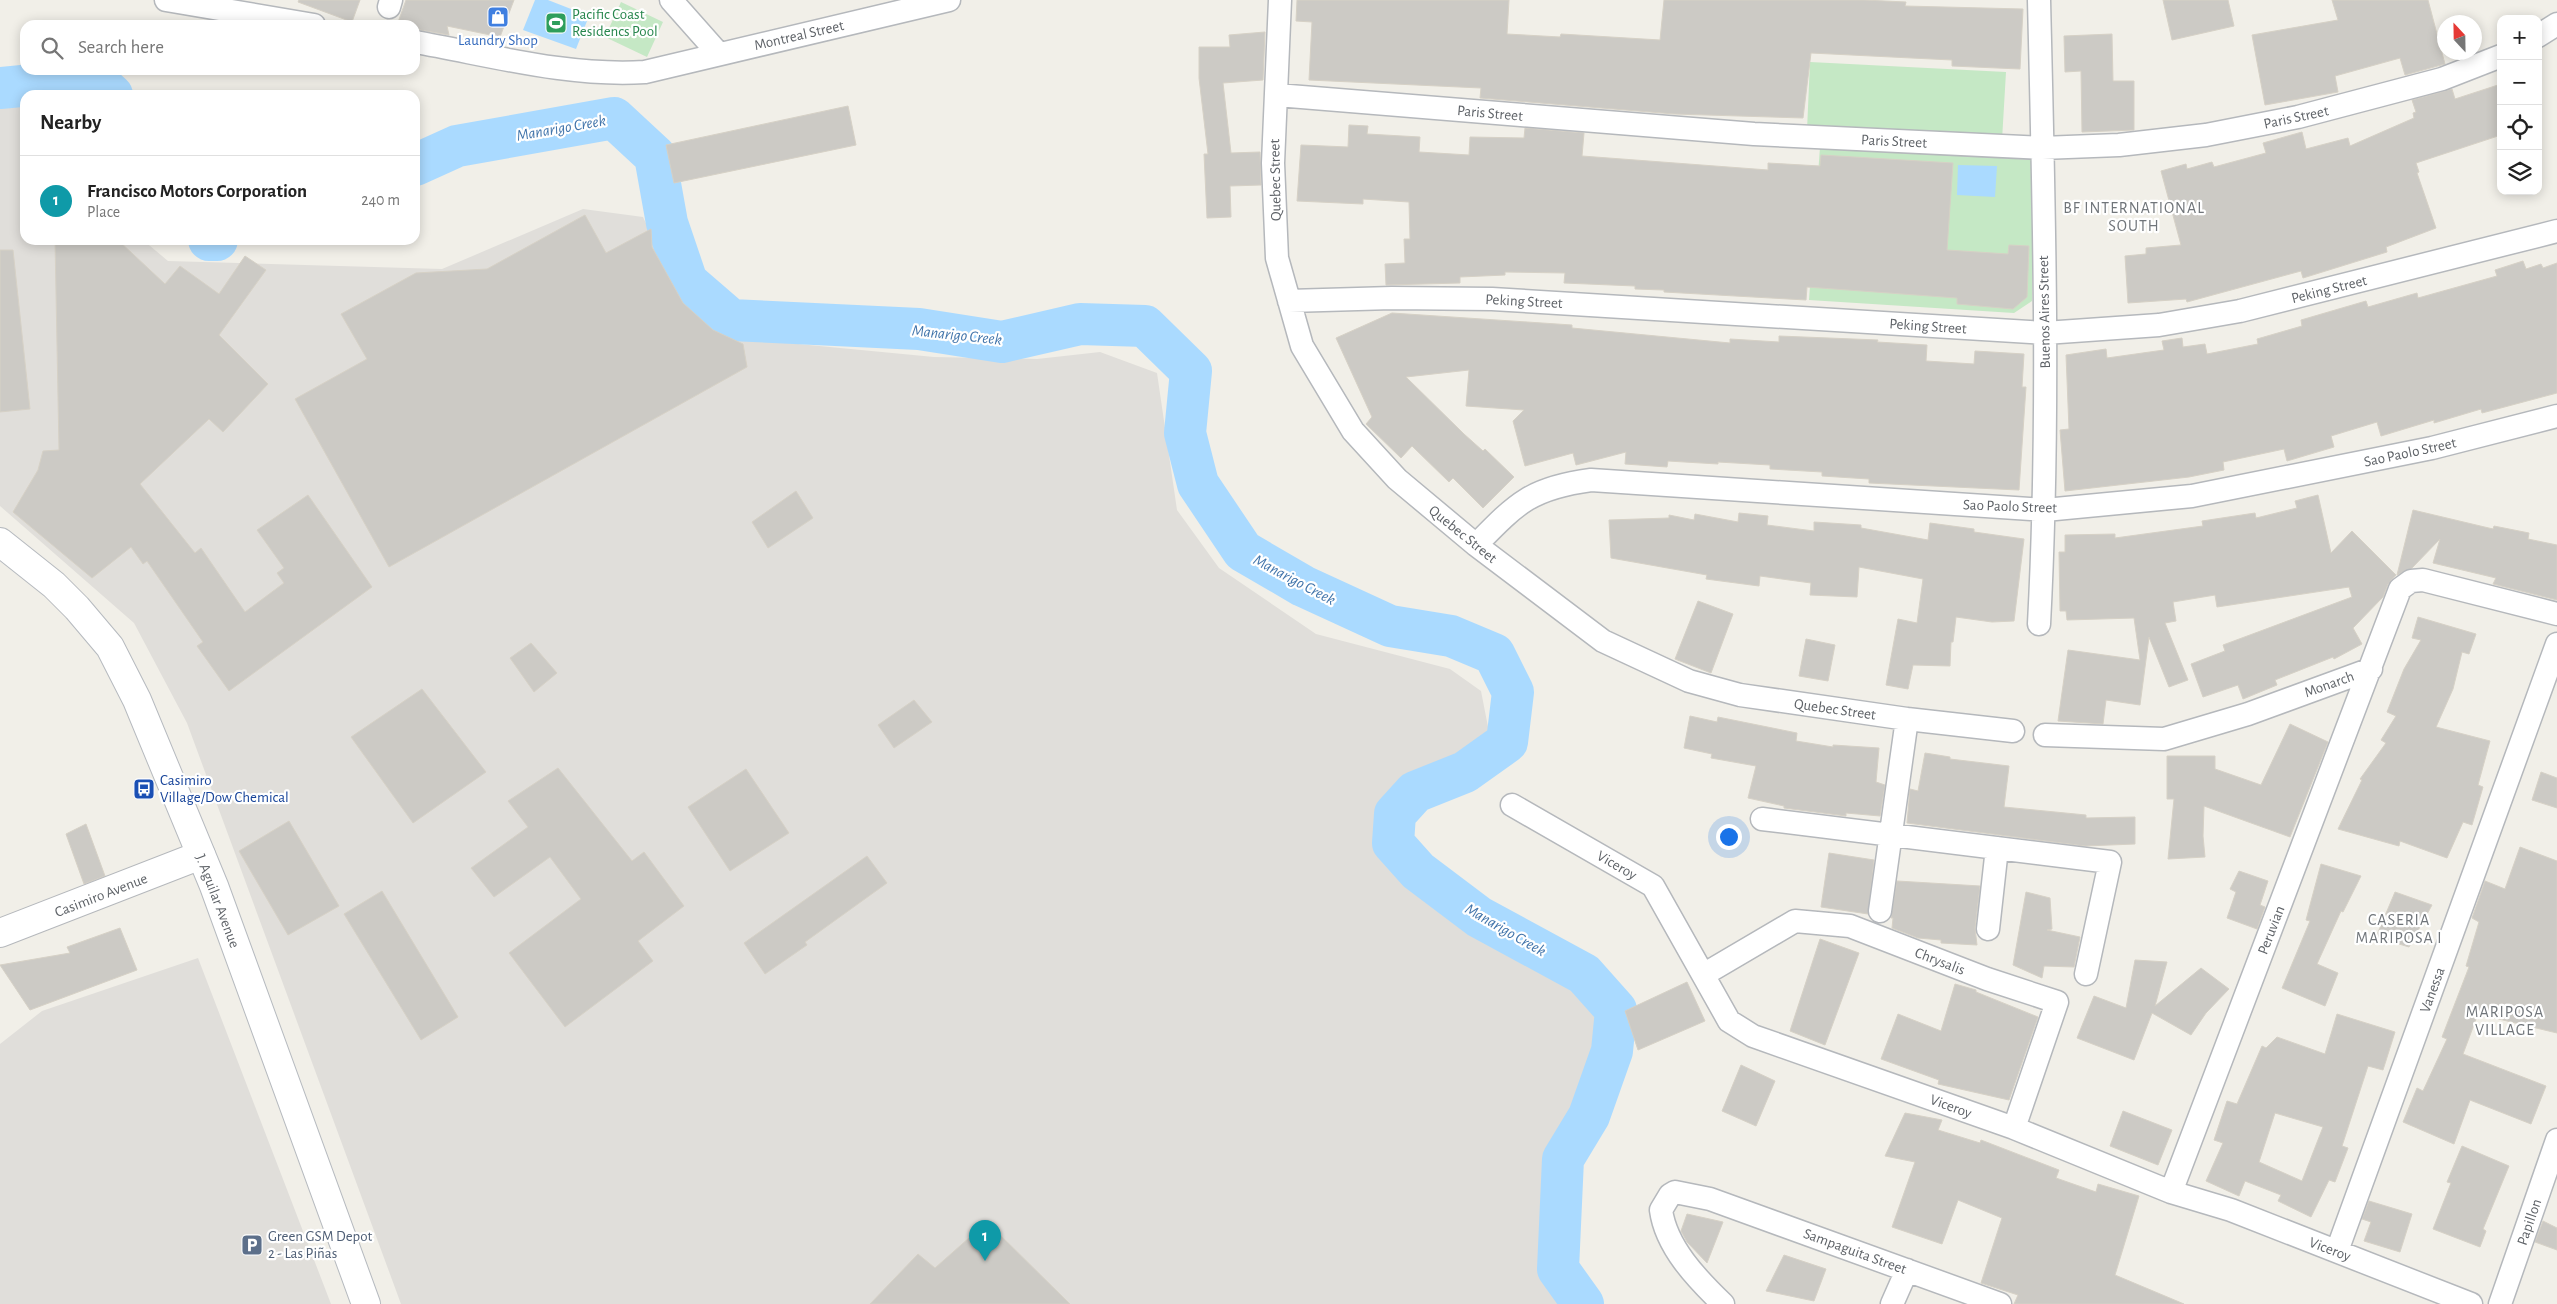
<!DOCTYPE html>
<html lang="en">
<head>
<meta charset="utf-8">
<style>
	body { margin:0; font-family:"Alegreya Sans",sans-serif; background:#f2f2f2; color:#222 }
	.controls { position:absolute; right:15px; top:15px; display:grid; overflow:hidden; border-radius:10px; box-shadow:0 2px 12px #0003 }
	.controls button { width:45px; height:45px; display:grid; place-items:center; padding:0; border:0; border-bottom:1px solid #e0e0e0; background:#fff; color:#222; font:25px sans-serif }
	.compass { position:absolute; left:2437px; top:15px; width:45px; height:45px; border-radius:50%; background:#fff; box-shadow:0 2px 12px #0003; rotate:338deg }
	.you { position:absolute; left:1728px; top:836px; width:18px; height:18px; margin:-12px; border:4px solid #fff; border-radius:50%; background:#1a73e8; box-shadow:0 0 0 8px #1a73e833 }
	.badge { display:grid; place-items:center; width:32px; height:32px; border-radius:50%; background:#b45309; color:#fff; font-size:16px; font-weight:700 }
	.pin { position:absolute; translate:-50% -41px; filter:drop-shadow(0 1px 2px #0008) }
	.pin::after { content:''; position:absolute; top:26px; width:18px; height:15px; background:inherit; clip-path:polygon(0 0,100% 0,50% 100%) }
	.list { margin:0; padding:0; list-style:none }
	h2 { display:flex; justify-content:space-between; align-items:center; height:65px; margin:0; padding:0 20px; font-size:21px }
	h2 small { font-size:16px; font-weight:400; color:#767676 }
	.list li { display:grid; grid-template-columns:32px 1fr auto; gap:15px; align-items:center; box-sizing:border-box; height:90px; padding:0 20px; border-top:1px solid #e0e0e0 }
	.list b { display:block; font-size:19px; white-space:nowrap }
	.list p { margin:0; font-size:16px; white-space:nowrap; color:#767676 }
	.list em { font-size:16px; font-style:normal; color:#767676 }
	.icon { flex:none; width:28px; height:28px; fill:none; stroke:currentColor; stroke-width:2; stroke-linecap:round; stroke-linejoin:round }
	.map { position:relative; flex:none; width:2557px; height:1304px; overflow:hidden }
	.search { position:absolute; background:#fff; box-shadow:0 2px 12px #0003; left:20px; top:20px; width:400px; height:55px; display:flex; align-items:center; gap:12px; box-sizing:border-box; padding:0 18px; border-radius:15px; color:#767676; font-size:19px }
	.panel { position:absolute; background:#fff; box-shadow:0 2px 12px #0003; left:20px; top:90px; width:400px; height:155px; border-radius:15px }
	.map>svg:first-child { display:block }
	.industrial { fill:#e0deda }
	.green { fill:#c5e8c5 }
	.water { fill:#aadaff }
	.lines { fill:none; stroke-linecap:round; stroke-linejoin:round }
	.river { stroke:#aadaff; stroke-width:42 }
	.building { fill:#cccac5; stroke:#d6d1c6; fill-rule:evenodd }
	.minor-casing { stroke:#b5b8bc; stroke-width:25 }
	.tertiary-casing { stroke:#b5b8bc; stroke-width:30 }
	.secondary-casing { stroke:#b6babf; stroke-width:30 }
	.minor { stroke:#fff; stroke-width:22 }
	.tertiary { stroke:#fff; stroke-width:28 }
	.secondary { stroke:#fff; stroke-width:28 }
	.labels { text-anchor:middle; stroke-width:4.5; stroke-linejoin:round; paint-order:stroke }
	.leisure-label { font-size:15px; fill:#27864d; stroke:#fff; text-anchor:start }
	.street-label { font-size:15px; fill:#5f6368; stroke:#fff }
	.shop-label { font-size:15px; fill:#366cbe; stroke:#fff }
	.transit-label { font-size:15px; fill:#164399; stroke:#fff; text-anchor:start }
	.service-label { font-size:15px; fill:#4e5e75; stroke:#fff; text-anchor:start }
	.water-label { font-size:16px; font-style:italic; fill:#4174aa; stroke:#fff }
	.neighbourhood-label { font-size:16px; letter-spacing:1px; fill:#70757a; stroke:#fff }
</style>
</head>
<body>
<div class="map">
<svg width="2557" height="1304" viewBox="0 0 2557 1304">
	<rect width="100%" height="100%" fill="#f1efe8"/>
	<path class="industrial" d="M0 105 25 107V240H143L168 261 442 269 583 209 643 217 665 263 701 319 758 340 934 357 1037 359 1100 352 1157 373 1177 510 1219 568 1316 634 1450 669 1481 691 1489 732 1467 754 1415 792 1395 814 1393 843 1418 871 1479 917 1584 974 1616 1010 1612 1051 1589 1116 1563 1159 1558 1269 1583 1304H401L187 723 134 623 0 506Z
		M198 958 331 1304H0V1044L42 1011Z"/>
	<path class="green" d="M621 2 663 22 647 57 605 37Z
		M1810 62 2006 72 2002 140 1807 130Z
		M1820 147 2032 160V301L2014 313 1809 300Z"/>
	<path class="water" d="M535 0H548L589 16 576 49 523 30Z
		M1958 165 1997 166 1995 197 1957 195Z"/>
	<g class="lines">
		<path class="river" d="M0 88 53 83 101 85 112 95
			M415 165 457 146 614 118 655 156 667 223 687 282 731 320 919 329 1002 342 1080 324 1145 326 1191 371 1185 433 1198 484 1243 551 1303 586 1390 626 1451 636 1494 654 1513 692 1507 742 1465 772 1415 792 1395 814 1393 843 1418 871 1479 917 1584 974 1616 1010 1612 1051 1589 1116 1563 1159 1558 1269 1583 1304
			M209 240H217"/>
	</g>
	<path class="building" d="M299 0H360L352 22 298 2Z
		M406 0H514L500 37 447 26 449 35 415 29V25H397Z
		M1297 0H1509L1507 34 1560 37 1561 34 1660 40 1664 0H1864L1906 2 1905 6 2023 9 2020 69 1952 66V60L1811 53 1803 118 1674 114 1480 98 1481 88 1309 80 1312 22 1296 21Z
		M2163 0H2228L2234 26 2172 40Z
		M2332 0H2428L2445 64 2405 75 2400 58 2335 76 2338 92 2265 105 2252 35 2338 20Z
		M1265 32 1263 80 1223 83 1231 153 1260 152 1261 185 1230 186 1231 217 1207 218 1204 154H1208L1199 78V47H1230L1229 35Z
		M2112 34 2113 81H2134V130L2082 132 2081 71 2065 72 2064 36Z
		M2501 84V135L2416 163 2419 172 2417 173 2436 228 2386 247 2387 252 2303 278 2301 271 2187 302 2186 299 2128 303 2125 256 2146 254V248L2181 245 2161 171 2186 164 2187 169 2212 162 2214 167 2266 153 2263 143 2302 132 2306 149 2348 138 2350 146 2414 118 2413 113 2416 112 2412 100 2452 89 2455 99Z
		M848 106 856 145 674 183 666 145Z
		M1349 125 1368 126 1367 134 1420 137 1419 152 1469 155 1470 137 1524 138 1525 128 1584 133 1582 156 1768 170V163L1820 166 1821 155 1953 163 1947 250 2008 254 2009 245 2029 246 2027 297 2013 309 1957 304V298L1807 287 1806 300 1664 292V290L1635 289V286L1564 283 1565 273 1505 272V275L1460 277V283L1386 285 1385 264 1405 263 1404 239H1410L1409 202 1363 199V204L1297 201 1301 145 1348 147Z
		M585 215 606 253 651 229 652 247 683 303 713 330 743 344 747 367 389 567 295 399 367 359 341 314 416 273 487 269Z
		M55 240H118L165 284 180 266 219 294 245 256 266 270 219 335 268 384 223 432 209 419 140 484 195 553 201 548 245 612 284 583 277 573 284 568 257 530 308 495 372 587 229 691 197 646 203 642 147 561 143 564 131 547 92 578 13 512 38 470 43 451 59 450Z
		M0 250H13L30 409 0 412Z
		M2523 261 2526 269 2541 264 2543 268 2557 263V393L2482 413 2481 409 2434 423V420L2381 436 2377 422 2331 436 2334 447 2287 461 2284 449 2223 462 2224 470 2189 477 2065 491 2060 430 2069 429 2066 355 2106 349 2107 358 2164 350 2162 341 2182 338 2183 347 2205 344 2207 354 2258 344 2257 339 2302 326 2301 320 2366 301 2368 307 2417 293 2418 298 2497 276 2495 270Z
		M1392 313 1572 325V328L1730 343V339L1779 342V336L1878 340 1877 342 1927 345 1926 361 1974 364 1975 351 2024 354 2022 387H2026L2019 490 1869 483V479L1822 476V472L1770 469V465L1718 462V464L1668 461 1667 467 1625 464 1626 452 1576 465 1573 453 1525 466 1513 421 1524 410 1466 406 1469 370 1406 377 1464 434 1483 451 1485 449 1514 477 1483 508 1453 478 1449 482 1412 446 1401 458 1366 424 1372 417 1336 338Z
		M796 491 813 518 768 548 752 522Z
		M2318 495 2331 553 2352 531 2396 575 2388 584 2383 597 2353 628 2362 644 2334 659 2333 657 2275 680 2277 685 2243 699 2238 685 2203 697 2191 664 2225 651 2223 645 2352 597 2349 587 2217 607 2215 595 2173 602 2176 621 2165 623 2188 680 2169 687 2149 637 2140 705 2106 700 2103 724 2058 721 2068 650 2140 660 2134 618 2067 620 2066 611H2060L2059 552H2065V535L2115 534V538L2203 526 2202 521 2255 513 2256 518 2297 508 2295 501Z
		M2413 510 2493 529 2494 526 2529 533 2528 539 2557 545V600L2493 584 2496 578 2433 563 2440 539 2412 568 2397 575Z
		M1739 513 1768 516 1767 525 1814 531V522L1861 525V528L1928 540 1930 523 1974 529V532L2024 539 2014 621 1992 622 1956 617 1953 642H1951L1950 666 1913 665 1908 689 1886 685 1898 619 1917 623 1923 579 1859 567 1857 597 1810 595 1811 583 1760 576 1759 586 1706 579 1707 575 1611 558 1609 520 1669 518V515L1694 520 1695 514 1738 522Z
		M1698 601 1733 614 1711 673 1675 659Z
		M2418 617 2476 634 2469 654 2462 652 2453 689 2436 727 2490 741 2478 785 2483 787 2472 825 2463 822 2447 858 2400 841 2399 846 2338 829 2362 780 2360 779 2386 743 2381 740 2396 716 2387 712 2404 669 2421 640 2412 638Z
		M1806 639 1835 645 1828 681 1799 676Z
		M531 643 557 673 534 692 510 658Z
		M422 689 486 772 413 823 351 737Z
		M914 700 932 722 894 748 878 725Z
		M1690 716 1717 722 1718 717 1797 733 1796 741 1833 747V745L1879 748 1876 782 1885 785 1880 816 1846 813V816L1784 808V806L1748 798 1756 766 1711 758 1712 754 1684 748Z
		M2290 724 2328 742 2290 837 2204 806 2203 836 2205 857 2168 859 2174 799H2167V756H2215V769L2261 785Z
		M1925 753 1950 757V759L2009 766 2004 807 2086 815V818L2135 817V844L2085 846 1907 823 1910 789 1918 791Z
		M558 768 632 861 644 852 684 906 638 941 653 961 565 1027 509 953 581 899 550 857 494 897 471 868 528 827 508 801Z
		M746 769 789 833 730 871 688 807Z
		M2541 772 2557 778V808L2532 800Z
		M289 821 339 906 288 935 239 851Z
		M86 824 105 876 84 884 66 834Z
		M2520 847 2557 861V1033L2478 1014 2463 1054 2546 1086 2531 1124 2470 1100 2454 1144 2403 1122 2417 1088 2423 1091 2447 1039 2442 1037 2469 967 2466 966 2479 922 2472 918 2485 881 2505 889Z
		M1829 853 1874 860 1868 914 1821 907Z
		M867 856 887 883 805 942 807 945 765 974 744 943Z
		M2321 864 2361 876 2343 912 2341 911 2317 964 2338 973 2325 1006 2282 988 2310 921 2306 920Z
		M2239 871 2268 881 2260 905 2265 907 2257 929 2227 918 2236 892 2230 889Z
		M1897 881 1980 886 1975 928 1977 945 1941 943V940L1918 938 1892 928 1893 918H1891Z
		M382 891 458 1017 421 1040 344 914Z
		M2026 892 2050 898 2052 929 2047 930 2080 937 2074 967 2044 966 2042 978 2013 965Z
		M2395 892 2432 905 2409 947 2376 937Z
		M120 928 137 970 30 1010 0 965 70 953 67 947Z
		M1820 939 1859 953 1825 1045 1790 1031Z
		M2135 960 2167 962 2155 1006 2201 968 2229 989 2206 1013 2191 1035 2152 1013 2134 1060 2077 1038 2094 996 2126 1008Z
		M1687 982 1705 1021 1638 1050 1625 1011Z
		M1955 984 1976 990V992L2038 1017 2009 1100 1938 1084 1939 1080 1881 1059 1898 1014 1941 1031Z
		M2337 1014 2395 1032 2383 1070 2368 1066 2342 1146 2348 1148 2335 1182 2329 1180 2311 1217 2278 1201 2281 1195 2245 1181 2239 1196 2206 1181 2223 1143 2214 1140 2227 1101 2237 1104 2262 1046 2266 1048 2277 1037 2325 1054ZM2275 1113 2323 1127 2302 1181 2259 1162Z
		M1741 1065 1775 1081 1756 1126 1722 1111Z
		M2123 1111 2172 1130 2158 1165 2110 1146Z
		M1905 1113 1942 1120 1938 1130 1980 1143 1981 1140 2059 1170 2056 1178 2096 1192 2098 1184 2139 1196 2115 1275 2184 1304H2014L2018 1295 1981 1283 2002 1218 1958 1200 1942 1244 1892 1227 1915 1162 1885 1156Z
		M2462 1146 2509 1166 2483 1229 2486 1231 2480 1247 2433 1229 2451 1183 2447 1182Z
		M2369 1201 2412 1214 2400 1252 2364 1241 2371 1222 2362 1219Z
		M1687 1214 1723 1222 1707 1263 1687 1242 1681 1231Z
		M2543 1221 2557 1228V1250L2535 1242Z
		M987 1222 1070 1304H870L918 1254 935 1268Z
		M1784 1255 1826 1269 1814 1301 1766 1291Z"/>
	<g class="lines">
		<g class="minor-casing">
			<path id="minor" d="M166 0 314 25
				M671 0 718 53
				M1280 0 1273 163 1277 258 1302 346 1353 431 1397 479 1476 545 1603 641 1689 681 1740 695 1907 719 2013 731
				M389 7 391 0
				M2538 36 2557 24
				M415 42C490 55 568 77 645 72L949 0
				M1277 95 1754 134 2042 148 2119 145 2206 135 2298 117 2442 79 2501 56
				M1289 301 1392 298 1492 299 2045 333 2159 325 2240 311 2557 231
				M1476 545C1517 503 1531 488 1591 480L2045 510 2192 496 2432 448 2557 416
				M2039 624C2050 416 2044 208 2039 0
				M2045 735 2164 739 2248 714 2371 669
				M1512 805 1653 886 1729 1021 1753 1036 2014 1128 2171 1192 2231 1210 2471 1304
				M1762 819 2110 862 2086 974
				M1880 911 1907 719
				M1988 929 1997 848
				M1703 975 1795 921 1850 926 1987 979 2057 1002 2014 1128
				M2171 1192 2400 589 2411 581 2423 580 2557 614
				M2337 1251 2557 644
				M1723 1304C1697 1279 1666 1247 1661 1210L1670 1195 1675 1192 1710 1199 2000 1304
				M1892 1304 1907 1270
				M2500 1304 2557 1140"/>
		</g>
		<g class="tertiary-casing">
			<path id="tertiary" d="M0 933 201 855"/>
		</g>
		<g class="secondary-casing">
			<path id="secondary" d="M0 542 54 585 77 608 110 647 137 700 214 886 366 1304"/>
		</g>
		<use href="#minor" class="minor"/>
		<use href="#tertiary" class="tertiary"/>
		<use href="#secondary" class="secondary"/>
	</g>
	<defs>
		<g id="shop-square" transform="scale(1.125)"><rect x="-9" y="-9" width="18" height="18" rx="4" fill="#3f7fe0" stroke="#fff"/><path d="M-5-2.5h2.3a2.7 3.5 0 0 1 5.4 0H5L5.5 6h-11ZM-1.5-2.5h3a1.5 2.3 0 0 0-3 0Z" fill="#fff"/></g>
		<g id="stadium-square" transform="scale(1.125)"><rect x="-9" y="-9" width="18" height="18" rx="4" fill="#2e9e5b" stroke="#fff"/><path d="M0-5a6.5 5 0 1 0 0 10a6.5 5 0 1 0 0-10ZM-3.5-1.8h7v3.6h-7Z" fill="#fff"/></g>
		<g id="bus-square" transform="scale(1.125)"><rect x="-9" y="-9" width="18" height="18" rx="4" fill="#1a4fb4" stroke="#fff"/><path d="M-5-6H5V4H4V6H2V4H-2V6H-4V4H-5ZM-3.5-4V0h7V-4ZM-3.5 1.2v1.5H-2V1.2ZM2 1.2v1.5H3.5V1.2Z" fill="#fff"/></g>
		<g id="parking-square" transform="scale(1.125)"><rect x="-9" y="-9" width="18" height="18" rx="4" fill="#5c6f8a" stroke="#fff"/><path d="M-3.5-5.5H1a3.5 3.5 0 0 1 0 7H-1V5.5H-3.5ZM-1-3.4V-.6H.8a1.4 1.4 0 0 0 0-2.8Z" fill="#fff"/></g>
	</defs>
	<g fill-rule="evenodd">
		<use href="#shop-square" x="498" y="17"/>
		<use href="#stadium-square" x="556" y="23"/>
		<use href="#bus-square" x="144" y="789"/>
		<use href="#parking-square" x="252" y="1245"/>
	</g>
	<g class="labels">
		<g class="leisure-label">
			<text x="572" y="19">Pacific Coast<tspan x="572" dy="17">Residencs Pool</tspan></text>
		</g>
		<g class="street-label">
			<text transform="translate(799 35) rotate(-13)" y="5">Montreal Street</text>
			<text transform="translate(1490 113) rotate(5)" y="5">Paris Street</text>
			<text transform="translate(2296 117) rotate(-12)" y="5">Paris Street</text>
			<text transform="translate(1894 141) rotate(3)" y="5">Paris Street</text>
			<text transform="translate(1275 180) rotate(-91)" y="5">Quebec Street</text>
			<text transform="translate(2329 289) rotate(-14)" y="5">Peking Street</text>
			<text transform="translate(1524 301) rotate(3)" y="5">Peking Street</text>
			<text transform="translate(2044 312) rotate(-91)" y="5">Buenos Aires Street</text>
			<text transform="translate(1928 326) rotate(4)" y="5">Peking Street</text>
			<text transform="translate(2410 452) rotate(-12)" y="5">Sao Paolo Street</text>
			<text transform="translate(2010 506) rotate(2)" y="5">Sao Paolo Street</text>
			<text transform="translate(1463 534) rotate(39)" y="5">Quebec Street</text>
			<text transform="translate(2329 684) rotate(-20)" y="5">Monarch</text>
			<text transform="translate(1835 709) rotate(8)" y="5">Quebec Street</text>
			<text transform="translate(1617 865) rotate(30)" y="5">Viceroy</text>
			<text transform="translate(101 895) rotate(-21)" y="5">Casimiro Avenue</text>
			<text transform="translate(218 901) rotate(69)" y="5">J. Aguilar Avenue</text>
			<text transform="translate(2271 930) rotate(-69)" y="5">Peruvian</text>
			<text transform="translate(1940 961) rotate(21)" y="5">Chrysalis</text>
			<text transform="translate(2432 990) rotate(-70)" y="5">Vanessa</text>
			<text transform="translate(1951 1106) rotate(20)" y="5">Viceroy</text>
			<text transform="translate(2529 1222) rotate(-71)" y="5">Papillon</text>
			<text transform="translate(2330 1249) rotate(21)" y="5">Viceroy</text>
			<text transform="translate(1855 1251) rotate(20)" y="5">Sampaguita Street</text>
		</g>
		<g class="shop-label">
			<text x="498" y="45">Laundry Shop</text>
		</g>
		<g class="transit-label">
			<text x="160" y="785">Casimiro<tspan x="160" dy="17">Village/Dow Chemical</tspan></text>
		</g>
		<g class="service-label">
			<text x="268" y="1241">Green GSM Depot<tspan x="268" dy="17">2 - Las Piñas</tspan></text>
		</g>
		<g class="water-label">
			<text transform="translate(561 127) rotate(-10)" y="6">Manarigo Creek</text>
			<text transform="translate(957 334) rotate(6)" y="6">Manarigo Creek</text>
			<text transform="translate(1295 579) rotate(28)" y="6">Manarigo Creek</text>
			<text transform="translate(1506 929) rotate(30)" y="6">Manarigo Creek</text>
		</g>
		<g class="neighbourhood-label">
			<text x="2134" y="213">BF INTERNATIONAL<tspan x="2134" dy="18">SOUTH</tspan></text>
			<text x="2399" y="925">CASERIA<tspan x="2399" dy="18">MARIPOSA I</tspan></text>
			<text x="2505" y="1017">MARIPOSA<tspan x="2505" dy="18">VILLAGE</tspan></text>
		</g>
	</g>
</svg>
<div class="controls">
<button>+</button>
<button>−</button>
<button><svg class="icon" aria-label="locate" viewBox="0 0 24 24"><circle cx="12" cy="12" r="6"/><path d="M12 2v4M12 18v4M2 12h4M18 12h4"/></svg></button>
<button><svg class="icon" aria-label="layers" viewBox="0 0 24 24"><path d="M12 4l9 5-9 5-9-5zM3 14l9 5 9-5"/></svg></button>
</div>
<svg class="compass" viewBox="-18 -18 36 36"><path d="M0-13l5 13h-10z" fill="#e53935"/><path d="M0 13l5-13h-10z" fill="#767676"/></svg>
<div class="you"></div>
<div class="pin badge" style="left:985px;top:1261px;background:#0f9aa8">1</div>
<div class="search"><svg class="icon" aria-label="search" viewBox="0 0 24 24"><circle cx="10" cy="10" r="6"/><path d="M15 15l6 6"/></svg>Search here</div>
<section class="panel">
<h2>Nearby<small></small></h2>
<ul class="list">
<li><span class="badge" style="background:#0f9aa8">1</span><div><b>Francisco Motors Corporation</b><p>Place</p></div><em>240 m</em></li>
</ul>
</section>
</div>
</body>
</html>
